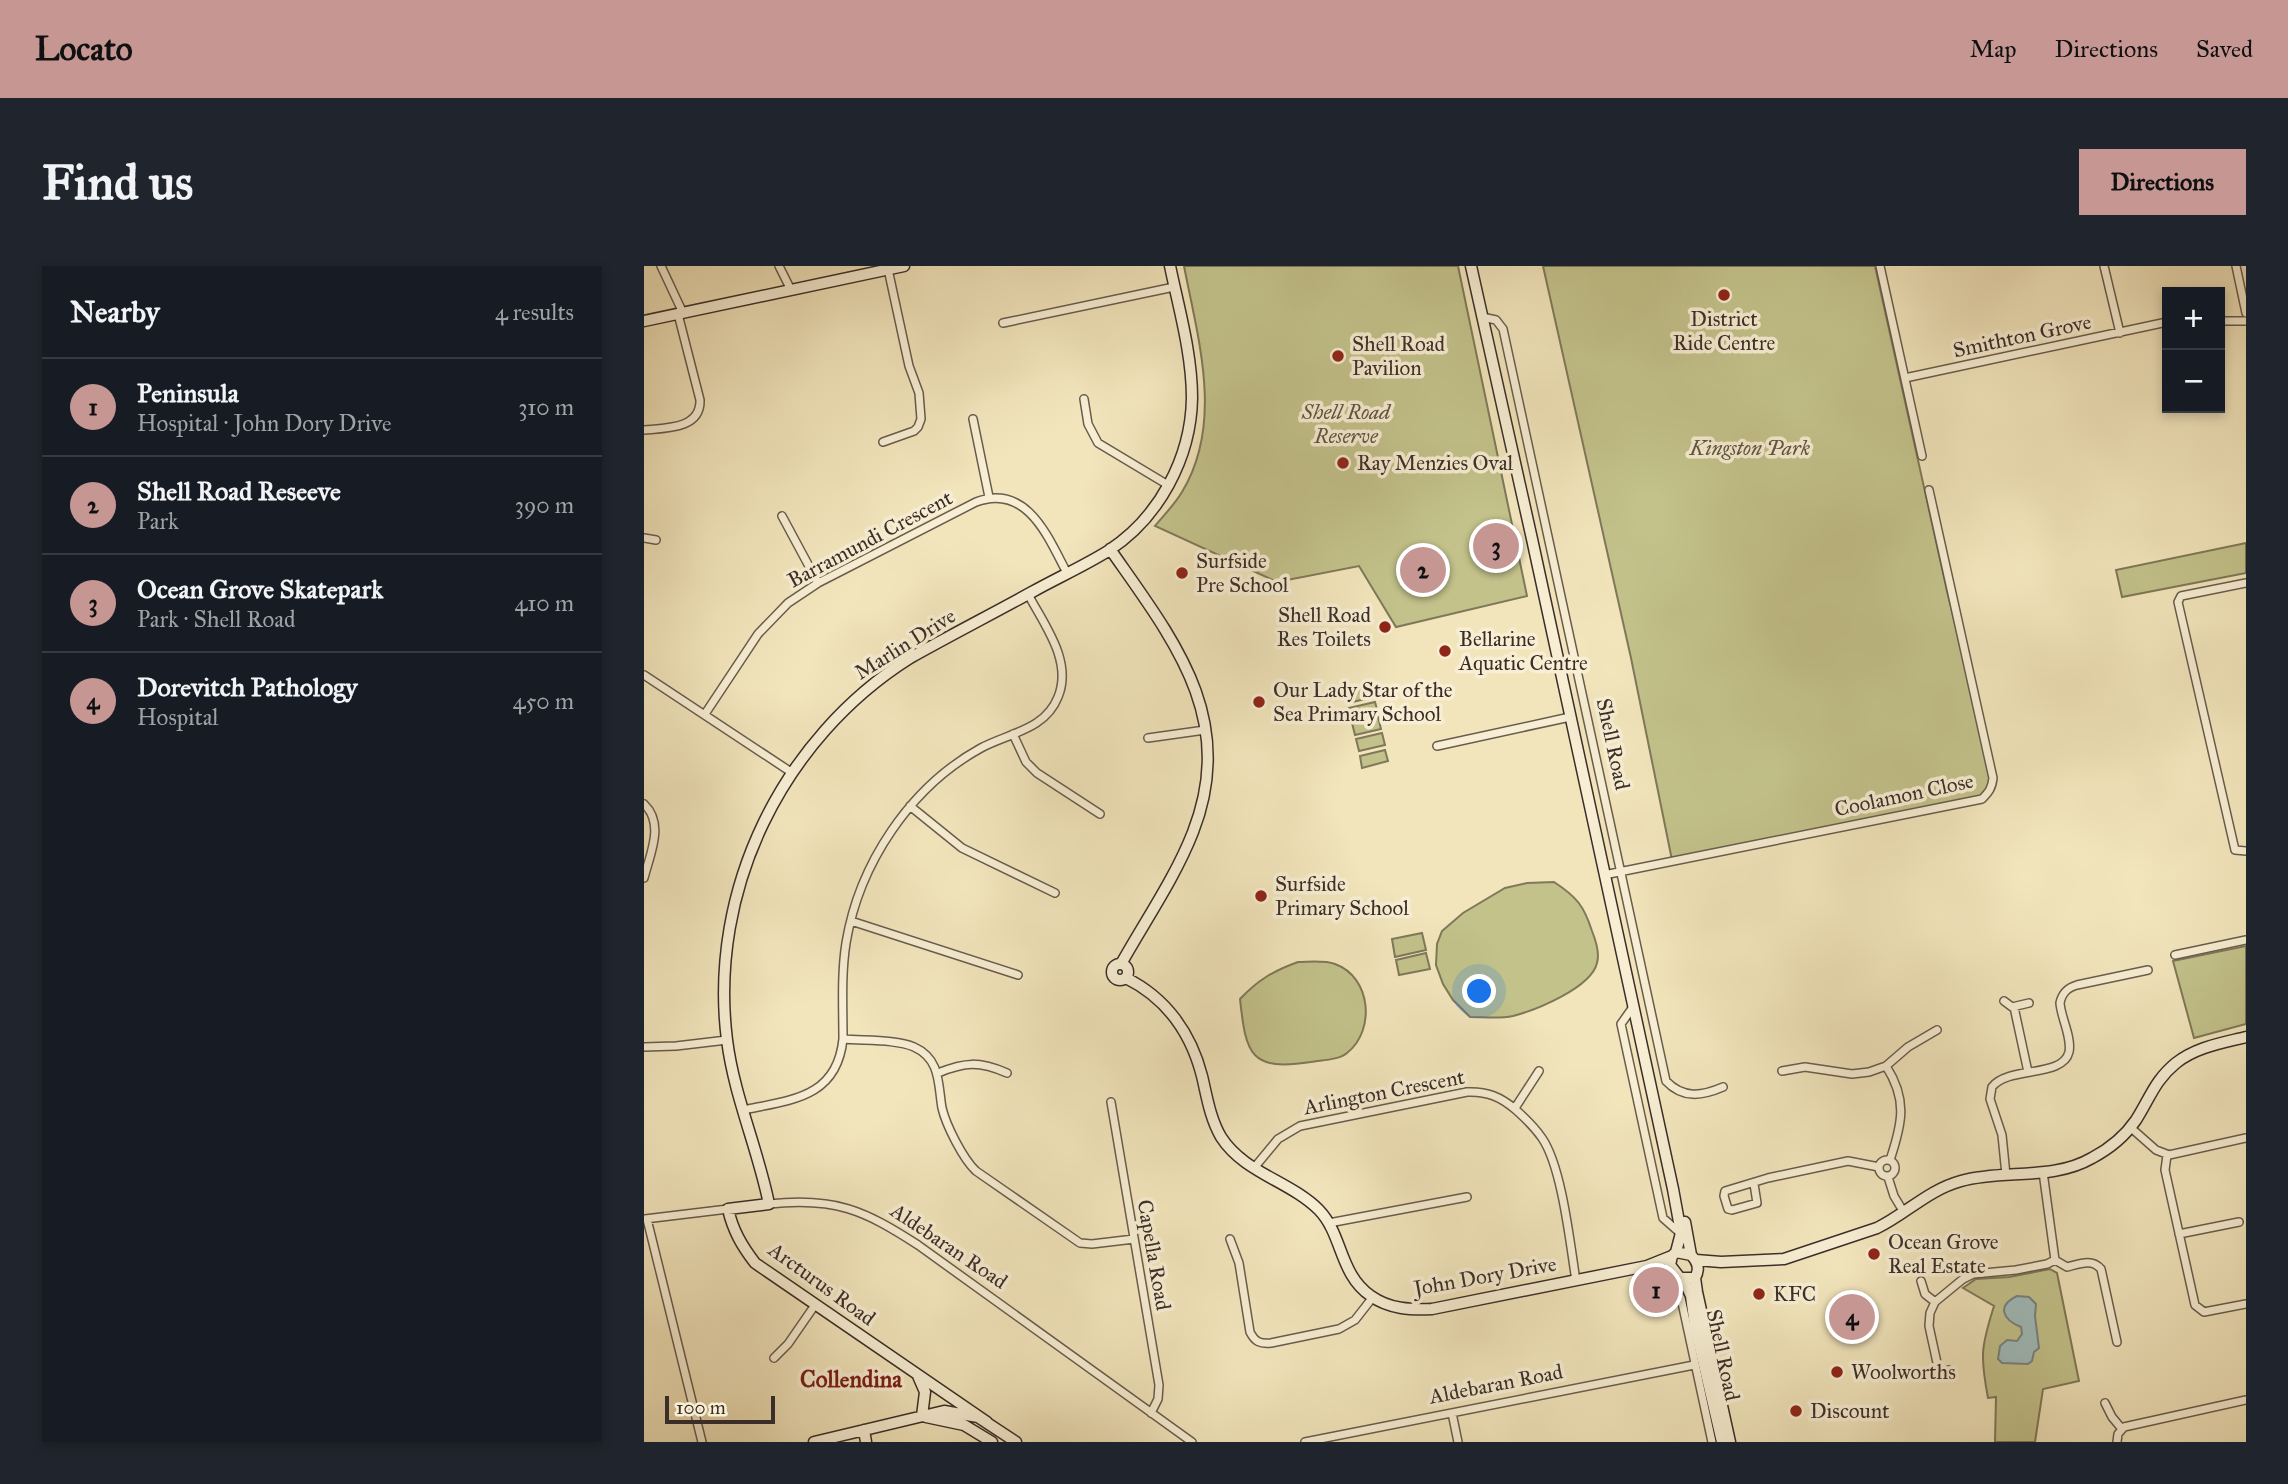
<!DOCTYPE html>
<html lang="en">
<head>
<meta charset="utf-8">
<style>
	body { margin:0; font-family:"IM FELL Great Primer",serif; background:#20242c; color:#f1f3f6 }
	.controls { position:absolute; right:21px; top:21px; display:grid; overflow:hidden; border-radius:0px; box-shadow:0 4px 10px #0003 }
	.controls button { width:63px; height:63px; display:grid; place-items:center; padding:0; border:0; border-bottom:2px solid #363941; background:#171b24; color:#f1f3f6; font:35px sans-serif }
	.scale { position:absolute; left:21px; bottom:18px; width:110px; box-sizing:border-box; padding-left:7px; border:4px solid #3b2e29; border-top:0; font-size:19px; line-height:24px; white-space:nowrap; color:#3b2e29; -webkit-text-stroke:5px #f7eed3; paint-order:stroke }
	.you { position:absolute; left:836px; top:726px; width:24px; height:24px; margin:-18px; border:5px solid #fff; border-radius:50%; background:#1a73e8; box-shadow:0 0 0 10px #1a73e833 }
	.badge { display:grid; place-items:center; width:46px; height:46px; border-radius:50%; background:#c59692; color:#111; font-size:23px; font-weight:700 }
	.pin { position:absolute; translate:-50% -50%; border:4px solid #fff; box-shadow:0 2px 7px #0006 }
	.list { margin:0; padding:0; list-style:none }
	h2 { display:flex; justify-content:space-between; align-items:center; height:91px; margin:0; padding:0 28px; font-size:30px }
	h2 small { font-size:23px; font-weight:400; color:#9ea1a6 }
	.list li { display:grid; grid-template-columns:46px 1fr auto; gap:21px; align-items:center; box-sizing:border-box; height:98px; padding:0 28px; border-top:2px solid #363941 }
	.list b { display:block; font-size:26px; white-space:nowrap }
	.list p { margin:0; font-size:23px; white-space:nowrap; color:#9ea1a6 }
	.list em { font-size:23px; font-style:normal; color:#9ea1a6 }
	.map { position:relative; flex:none; width:1602px; height:1176px; overflow:hidden; border-radius:0px }
	header { display:flex; align-items:center; gap:42px; box-sizing:border-box; height:98px; padding:0 35px; background:#c59692; color:#111 }
	header strong { font-size:33px }
	nav { display:flex; gap:38px; margin-inline-start:auto; font-size:24px }
	.intro { display:flex; align-items:center; justify-content:space-between; box-sizing:border-box; height:168px; padding:0 42px }
	h1 { margin:0; font-size:49px }
	.button { padding:18px 32px; border-radius:0px; background:#c59692; color:#111; font-size:24px; font-weight:700 }
	main { display:flex; gap:42px; padding:0 42px }
	aside { flex:1; background:#171b24; border-radius:0px; box-shadow:0 4px 10px #0003 }
	.map>svg:first-child { display:block }
	.green { fill:#c3c28b; stroke:#7f785a; stroke-width:2 }
	.water { fill:#a0bcbb; stroke:#788381; stroke-width:2 }
	.lines { fill:none; stroke-linecap:round; stroke-linejoin:round }
	.street-casing { stroke:#695c4e; stroke-width:10 }
	.secondary-casing { stroke:#3b2e29; stroke-width:13 }
	.street { stroke:#f7eed3; stroke-width:7 }
	.secondary { stroke:#f7eed3; stroke-width:10 }
	.poi-dot { fill:#8f2418; stroke:#f7eed3; stroke-width:2.5 }
	.labels { text-anchor:middle; stroke-width:7; stroke-linejoin:round; paint-order:stroke }
	.poi-label { font-size:21px; fill:#3b2e29; stroke:#f7eed3; text-anchor:start }
	.street-label { font-size:21px; fill:#3b2e29; stroke:#f7eed3 }
	.park-label { font-size:21px; font-style:italic; fill:#5d5342; stroke:#f7eed3 }
	.neighbourhood-label { font-size:23px; font-weight:bold; fill:#7a1f14; stroke:#f7eed3 }
</style>
</head>
<body>
<header>
<strong>Locato</strong>
<nav><a>Map</a><a>Directions</a><a>Saved</a></nav>
</header>
<div class="intro"><h1>Find us</h1><a class="button">Directions</a></div>
<main>
<aside>
<h2>Nearby<small>4 results</small></h2>
<ul class="list">
<li><span class="badge">1</span><div><b>Peninsula</b><p>Hospital · John Dory Drive</p></div><em>310 m</em></li>
<li><span class="badge">2</span><div><b>Shell Road Reseeve</b><p>Park</p></div><em>390 m</em></li>
<li><span class="badge">3</span><div><b>Ocean Grove Skatepark</b><p>Park · Shell Road</p></div><em>410 m</em></li>
<li><span class="badge">4</span><div><b>Dorevitch Pathology</b><p>Hospital</p></div><em>450 m</em></li>
</ul>
</aside>
<div class="map">
<svg width="1602" height="1176" viewBox="0 0 1602 1176">
	<rect width="100%" height="100%" fill="#f2e5bc"/>
	<filter id="stains"><feTurbulence type="fractalNoise" baseFrequency=".00286" numOctaves="4"/><feColorMatrix values="0 0 0 0 .2 0 0 0 0 .09 0 0 0 0 .02 0 0 0 .5 -.17"/></filter>
	<radialGradient id="worn" r=".72"><stop offset=".6" stop-color="#630" stop-opacity="0"/><stop offset="1" stop-color="#630" stop-opacity=".3"/></radialGradient>
	<path class="green" d="M540 0H814L883 330 752 361 715 300 633 316 511 260C520 249 531 238 538 226 580 157 554 73 540 0Z
		M899 0H1231L1303 325 1349 512 1338 533 1028 594 987 392Z
		M1602 277V307L1478 331 1472 304Z
		M727 419 730 431 704 437 701 426Z
		M731 436 734 447 708 454 705 442Z
		M734 451 737 463 711 469 708 457Z
		M738 467 741 479 715 485 712 473Z
		M741 484 744 495 718 502 716 490Z
		M910 616C933 631 940 640 948 665 952 675 956 687 953 697 947 722 892 744 869 750 855 753 840 751 826 751L809 734 799 718 792 699 793 678 798 665 819 647 861 622 883 617Z
		M778 667 782 684 751 691 748 673Z
		M1602 680V758L1550 772 1529 695Z
		M782 687 786 703 755 709 752 694Z
		M654 696C665 696 680 694 691 698 727 711 732 764 703 787 695 794 678 794 667 796 607 805 602 790 596 733 614 714 629 705 654 696Z
		M1406 1003 1413 1007 1435 1115 1399 1123 1391 1176H1351L1352 1131 1344 1132C1336 1090 1337 1081 1350 1040L1319 1022 1332 1013 1365 1011Z"/>
	<path class="water" d="M1373 1030 1385 1031 1392 1038 1391 1050 1395 1082 1390 1086 1388 1095 1384 1098 1358 1097 1354 1093 1356 1080 1363 1074 1373 1075 1378 1068 1377 1061C1359 1054 1352 1040 1373 1030Z"/>
	<g class="lines">
		<g class="street-casing">
			<path id="street" d="M17 0 39 47
				M135 0 147 24
				M1236 0 1278 190
				M1460 0 1476 67
				M1592 0 1602 47
				M838 51 852 54 859 63 1022 815C1039 833 1058 830 1079 821
				M1576 55H1602
				M359 57 530 21
				M1261 112 1523 56
				M440 133 444 158 454 177 524 219
				M329 153 345 231
				M0 164C22 162 57 163 56 134L34 48
				M239 176 270 165 274 161 277 153 275 127 265 100 244 3
				M138 250 174 317
				M0 272 12 274
				M1602 317 1537 330 1534 336 1591 584 1602 585
				M0 409 147 506
				M61 448 114 368 144 337 174 317 332 236C383 217 404 271 423 307
				M369 468 382 496 393 507 456 548
				M504 472 561 464
				M793 480 926 451
				M0 538C21 558 6 588 0 612
				M266 540 318 582 411 627
				M960 609 1338 533C1345 526 1348 522 1349 512L1285 224
				M207 655 374 709
				M1531 689 1602 674
				M1360 735 1368 741 1385 737
				M989 741 977 758 1019 952 1036 967
				M1370 741 1384 806
				M199 773C220 775 252 773 270 781 297 793 294 819 298 842 302 859 319 893 332 905L436 977 448 978 490 973
				M0 781 32 780 83 774
				M1242 800C1264 834 1258 858 1246 894
				M1138 805 1161 801 1208 808 1225 806 1242 800 1264 781 1293 764
				M294 807C321 796 335 795 363 807
				M467 836 515 1119 514 1133 507 1147
				M871 842 895 805
				M99 844C147 834 193 832 199 773 199 741 197 709 202 677 215 598 266 521 337 482 365 467 401 464 414 431 429 395 400 359 384 328
				M1486 861 1512 884 1525 889 1602 872
				M1523 889 1521 904 1551 1039 1560 1046 1602 1038
				M1235 902a8 8 0 1 1 16 0a8 8 0 1 1-16 0Z
				M610 902 634 873 656 860 823 826C843 825 857 831 872 844 881 852 891 862 898 872 918 901 926 977 932 1015
				M1399 906 1411 994 1423 1001C1435 998 1448 992 1457 1003L1473 1076
				M1362 909 1358 869 1346 833 1348 821C1364 800 1419 812 1425 786 1428 771 1417 752 1416 737 1418 727 1423 722 1433 719L1504 704
				M1244 911 1250 930 1259 945
				M1110 918 1113 937 1088 944 1084 943 1080 930 1081 925 1124 912 1204 895 1235 901
				M125 938C191 931 220 944 274 979L548 1176
				M1 953 84 943
				M3 953 58 1176
				M685 957 823 931
				M1535 968 1595 956
				M586 973 595 997 606 1066C611 1076 616 1078 627 1077L695 1063 711 1054 729 1031
				M1277 1015 1281 1028 1291 1036
				M1037 1032 1068 1176
				M130 1092 144 1078 171 1039
				M1295 1106 1285 1060 1286 1047 1291 1036 1319 1013 1329 1008 1372 1004 1403 998 1411 994
				M1286 1109 1305 1104
				M1461 1137 1468 1151 1478 1163
				M808 1147 814 1176
				M661 1176 1050 1099
				M1473 1176 1474 1168 1480 1161 1602 1134"/>
		</g>
		<g class="secondary-casing">
			<path id="secondary" d="M827 0 888 273 1029 923 1037 967 1032 986
				M0 55 260 0
				M466 283C528 372 594 451 549 566 531 612 501 655 477 698
				M468 706a8 8 0 1 1 16 0a8 8 0 1 1-16 0Z
				M482 712C522 732 547 767 558 810 563 831 566 852 577 871 600 907 646 915 675 944 699 969 695 1008 727 1030 745 1043 767 1044 788 1043L1003 1000 1028 990
				M1041 956 1047 989
				M1052 994 1077 996 1140 993 1233 962C1262 948 1284 924 1317 915 1360 903 1408 915 1448 892 1465 883 1481 870 1492 854 1506 832 1511 814 1532 797 1552 781 1578 777 1602 771
				M1037 1012H1051C1056 1003 1054 996 1047 989L1032 986 1028 990 1026 999 1043 1021 1047 1030 1051 1060 1078 1176
				M1051 1012 1053 1026 1086 1176
				M274 1110 281 1126 278 1150
				M282 1151 320 1159 348 1176
				M343 1156 111 997C98 980 89 965 84 943L125 938C114 883 90 830 83 774 64 623 139 472 266 392 307 369 348 348 388 326 413 312 440 300 464 285 515 252 547 192 548 132 548 88 535 43 526 0
				M220 1164 222 1176
				M170 1176 300 1145 334 1151 372 1176"/>
		</g>
		<use href="#street" class="street"/>
		<use href="#secondary" class="secondary"/>
	</g>
	<g class="poi-dot">
		<circle cx="1080" cy="29" r="7"/>
		<circle cx="694" cy="90" r="7"/>
		<circle cx="699" cy="197" r="7"/>
		<circle cx="538" cy="307" r="7"/>
		<circle cx="741" cy="361" r="7"/>
		<circle cx="801" cy="385" r="7"/>
		<circle cx="615" cy="436" r="7"/>
		<circle cx="617" cy="630" r="7"/>
		<circle cx="1230" cy="988" r="7"/>
		<circle cx="1115" cy="1028" r="7"/>
		<circle cx="1193" cy="1106" r="7"/>
		<circle cx="1152" cy="1145" r="7"/>
	</g>
	<g class="labels">
		<g class="poi-label">
			<text x="1080" y="60" text-anchor="middle">District<tspan x="1080" dy="24">Ride Centre</tspan></text>
			<text x="708" y="85">Shell Road<tspan x="708" dy="24">Pavilion</tspan></text>
			<text x="713" y="204">Ray Menzies Oval</text>
			<text x="552" y="302">Surfside<tspan x="552" dy="24">Pre School</tspan></text>
			<text x="727" y="356" text-anchor="end">Shell Road<tspan x="727" dy="24">Res Toilets</tspan></text>
			<text x="815" y="380">Bellarine<tspan x="815" dy="24">Aquatic Centre</tspan></text>
			<text x="629" y="431">Our Lady Star of the<tspan x="629" dy="24">Sea Primary School</tspan></text>
			<text x="631" y="625">Surfside<tspan x="631" dy="24">Primary School</tspan></text>
			<text x="1244" y="983">Ocean Grove<tspan x="1244" dy="24">Real Estate</tspan></text>
			<text x="1129" y="1035">KFC</text>
			<text x="1207" y="1113">Woolworths</text>
			<text x="1166" y="1152">Discount</text>
		</g>
		<g class="street-label">
			<text transform="translate(1378 70) rotate(-12)" y="7">Smithton Grove</text>
			<text transform="translate(226 273) rotate(-28)" y="7">Barramundi Crescent</text>
			<text transform="translate(261 378) rotate(-32)" y="7">Marlin Drive</text>
			<text transform="translate(969 478) rotate(78)" y="7">Shell Road</text>
			<text transform="translate(1260 529) rotate(-12)" y="7">Coolamon Close</text>
			<text transform="translate(740 826) rotate(-11)" y="7">Arlington Crescent</text>
			<text transform="translate(305 980) rotate(34)" y="7">Aldebaran Road</text>
			<text transform="translate(510 989) rotate(80)" y="7">Capella Road</text>
			<text transform="translate(841 1010) rotate(-10)" y="7">John Dory Drive</text>
			<text transform="translate(178 1018) rotate(36)" y="7">Arcturus Road</text>
			<text transform="translate(1079 1089) rotate(78)" y="7">Shell Road</text>
			<text transform="translate(852 1118) rotate(-11)" y="7">Aldebaran Road</text>
		</g>
		<g class="park-label">
			<text x="702" y="153">Shell Road<tspan x="702" dy="24">Reserve</tspan></text>
			<text x="1106" y="189">Kingston Park</text>
		</g>
		<g class="neighbourhood-label">
			<text x="207" y="1121">Collendina</text>
		</g>
	</g>
	<rect width="100%" height="100%" filter="url(#stains)"/>
	<rect width="100%" height="100%" fill="url(#worn)"/>
</svg>
<div class="controls">
<button>+</button>
<button>−</button>
</div>
<div class="scale">100 m</div>
<div class="you"></div>
<div class="pin badge" style="left:1012px;top:1024px">1</div>
<div class="pin badge" style="left:779px;top:304px">2</div>
<div class="pin badge" style="left:852px;top:280px">3</div>
<div class="pin badge" style="left:1208px;top:1051px">4</div>
</div>
</main>
</body>
</html>
